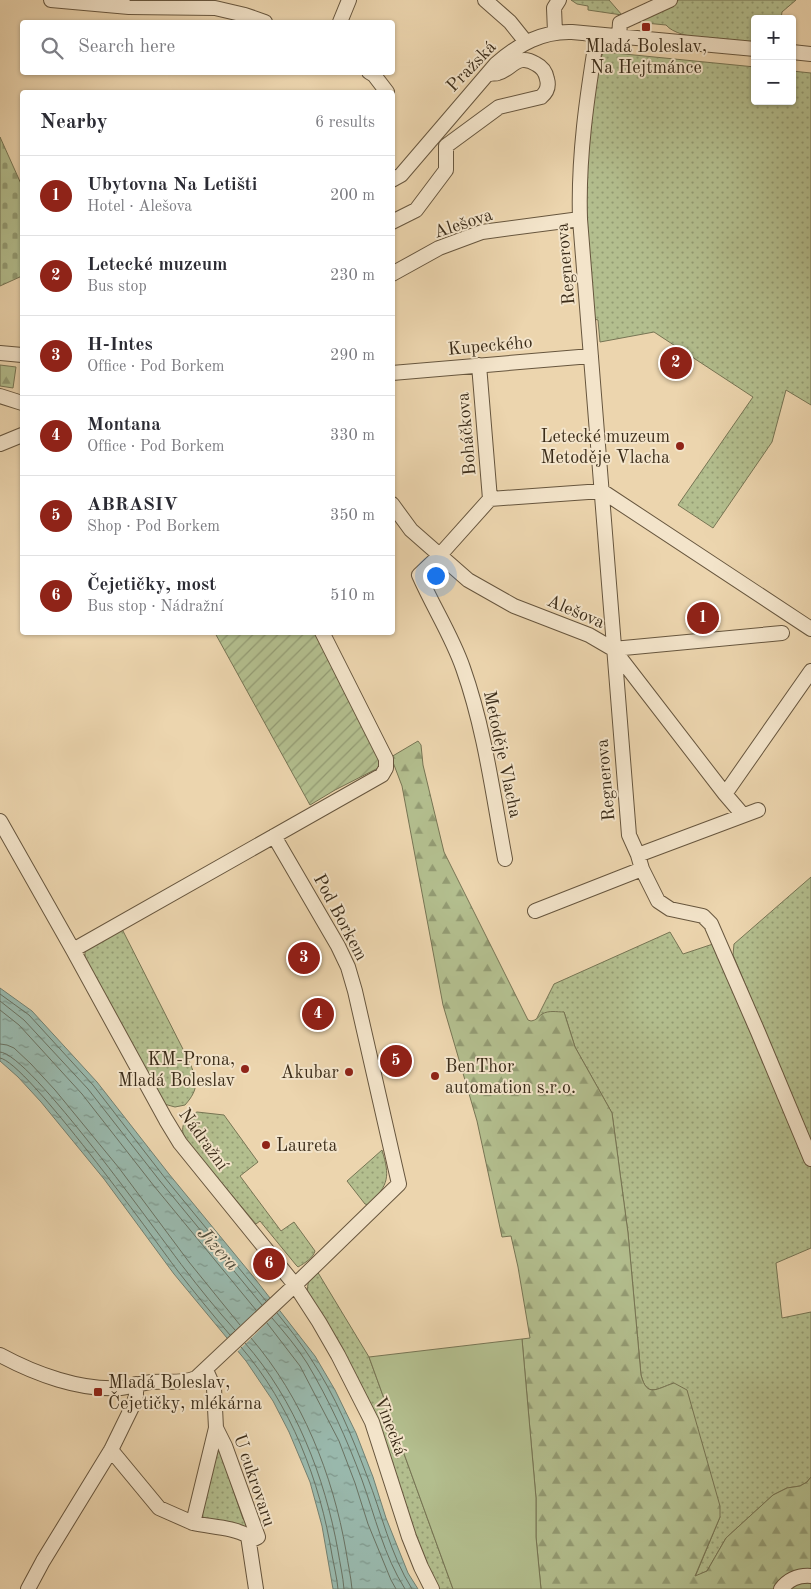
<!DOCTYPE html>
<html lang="en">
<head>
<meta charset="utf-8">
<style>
	body { margin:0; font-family:"Old Standard TT",serif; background:#f7f7f7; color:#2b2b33 }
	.controls { position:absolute; right:15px; top:15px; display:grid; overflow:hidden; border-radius:5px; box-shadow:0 1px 4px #0004 }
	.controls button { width:45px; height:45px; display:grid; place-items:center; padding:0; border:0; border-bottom:1px solid #e1e1e2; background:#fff; color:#2b2b33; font:25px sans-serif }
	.you { position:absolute; left:435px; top:575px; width:18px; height:18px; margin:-12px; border:4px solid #fff; border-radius:50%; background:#1a73e8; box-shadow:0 0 0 8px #1a73e833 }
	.badge { display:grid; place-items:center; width:32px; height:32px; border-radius:50%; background:#8f2418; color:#fff; font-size:16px; font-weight:700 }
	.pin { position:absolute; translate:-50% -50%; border:2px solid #fff; box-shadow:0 1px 5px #0006 }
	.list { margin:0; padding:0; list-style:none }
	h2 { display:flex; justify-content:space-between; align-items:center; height:65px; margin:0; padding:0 20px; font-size:21px }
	h2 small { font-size:16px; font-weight:400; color:#7c7c81 }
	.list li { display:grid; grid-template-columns:32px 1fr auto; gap:15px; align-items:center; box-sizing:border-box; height:80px; padding:0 20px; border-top:1px solid #e1e1e2 }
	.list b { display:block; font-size:19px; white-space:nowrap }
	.list p { margin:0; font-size:16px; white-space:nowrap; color:#7c7c81 }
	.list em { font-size:16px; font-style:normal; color:#7c7c81 }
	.icon { flex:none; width:28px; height:28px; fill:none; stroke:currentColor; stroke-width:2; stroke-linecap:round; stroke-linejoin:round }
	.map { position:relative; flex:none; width:811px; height:1589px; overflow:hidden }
	.search { position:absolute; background:#fff; box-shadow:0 1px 4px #0004; left:20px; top:20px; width:375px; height:55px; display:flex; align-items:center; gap:12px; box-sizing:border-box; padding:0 18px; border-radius:5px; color:#7c7c81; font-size:19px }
	.panel { position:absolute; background:#fff; box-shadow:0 1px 4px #0004; left:20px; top:90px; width:375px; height:545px; border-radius:5px }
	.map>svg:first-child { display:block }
	.grass { fill:url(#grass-dots); stroke:#777554 }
	.forest { fill:url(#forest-firs); stroke:#777554 }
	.cemetery { fill:url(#cemetery-stones); stroke:#777554 }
	.garden { fill:url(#garden-furrows); stroke:#777554 }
	.pitch { fill:#b3be8e; stroke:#777554 }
	.water { fill:url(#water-ripples); stroke:#738071 }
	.pier { fill:#ecd5ae }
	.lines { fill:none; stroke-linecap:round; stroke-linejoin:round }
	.shore { stroke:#6a7262; stroke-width:1 }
	.minor-casing { stroke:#67563e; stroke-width:16 }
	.minor { stroke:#f3e4ca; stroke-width:14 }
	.poi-dot { fill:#8f2418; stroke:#f3e4ca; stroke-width:2 }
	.labels { text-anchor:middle; stroke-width:4; stroke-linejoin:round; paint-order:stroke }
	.poi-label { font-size:18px; fill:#3b2c19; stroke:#f3e4ca; text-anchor:end }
	.street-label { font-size:18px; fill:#3b2c19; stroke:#f3e4ca }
	.water-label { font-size:19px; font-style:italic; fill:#524f3e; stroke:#f3e4ca }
</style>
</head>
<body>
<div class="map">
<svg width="811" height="1589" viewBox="0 0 811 1589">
	<defs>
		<pattern id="grass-dots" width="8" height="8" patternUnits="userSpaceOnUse" patternTransform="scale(1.25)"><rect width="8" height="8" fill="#b3be8e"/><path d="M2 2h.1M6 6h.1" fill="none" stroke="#939b73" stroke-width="1.8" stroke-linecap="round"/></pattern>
		<pattern id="forest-firs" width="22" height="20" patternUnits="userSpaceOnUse" patternTransform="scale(1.25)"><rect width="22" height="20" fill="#b3be8e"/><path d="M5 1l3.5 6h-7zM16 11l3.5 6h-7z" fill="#939b73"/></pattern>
		<pattern id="cemetery-stones" width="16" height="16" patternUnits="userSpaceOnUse" patternTransform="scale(1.25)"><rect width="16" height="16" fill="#b3be8e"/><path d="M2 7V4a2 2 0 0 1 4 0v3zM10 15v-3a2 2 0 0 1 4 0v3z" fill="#939b73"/></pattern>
		<pattern id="garden-furrows" width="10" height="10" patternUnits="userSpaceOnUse" patternTransform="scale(1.25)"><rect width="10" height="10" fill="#b3be8e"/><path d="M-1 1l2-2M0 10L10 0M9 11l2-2" fill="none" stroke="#939b73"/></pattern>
		<pattern id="water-ripples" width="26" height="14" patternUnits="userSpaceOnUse" patternTransform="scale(1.25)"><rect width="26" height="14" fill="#99b8ac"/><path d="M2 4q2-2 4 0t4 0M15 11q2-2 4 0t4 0" fill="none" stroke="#7e968b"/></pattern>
	</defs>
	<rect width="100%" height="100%" fill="#ecd5ae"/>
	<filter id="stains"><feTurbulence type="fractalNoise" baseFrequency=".004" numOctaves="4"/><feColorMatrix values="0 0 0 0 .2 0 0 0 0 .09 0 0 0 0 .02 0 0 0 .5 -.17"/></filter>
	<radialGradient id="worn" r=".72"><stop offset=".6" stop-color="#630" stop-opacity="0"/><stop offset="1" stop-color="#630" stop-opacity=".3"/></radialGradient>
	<path class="grass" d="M571 0H609L622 15 588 10V6L577 4Z
		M679 0H796L782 12 781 19H755V43C734 41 679 41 666 25L635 22 645 15Z
		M604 52 755 67V101H792V71L811 73V405L786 390 772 442 713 528 678 505 753 397 654 332 600 342 598 320 594 319 586 218 585 186 597 64Z
		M811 877V1142L733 955 734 944Z
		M122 929 189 1061C197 1080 200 1088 185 1105L175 1107 164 1104 85 960V950Z
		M670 932 683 954 716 943 811 1166V1248L776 1263 782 1318 811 1312V1477L807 1482 800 1486 787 1488 773 1495 726 1538 707 1571 695 1577 720 1517 674 1383C656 1389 647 1398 641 1375L628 1233 612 1113 575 1047 564 1012 536 1020 554 984Z
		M197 1112 224 1115 258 1162 240 1176 281 1231 294 1222 315 1251C313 1258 305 1263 298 1267L296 1265 260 1221 256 1224 184 1138C180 1126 185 1116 197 1112Z
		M382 1150C390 1177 389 1184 369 1205L365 1204 347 1181Z
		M317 1271 369 1357 453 1589H438L418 1545 385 1440 377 1418 308 1294C306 1283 310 1278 317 1271Z
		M218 1445 243 1519 251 1523V1530L205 1520 203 1517 202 1511Z"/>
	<path class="forest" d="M0 365 16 367 13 388 0 386Z
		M418 741 421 745 423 765 444 852 528 1020 531 1021C537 1020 538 1017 542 1014 549 1010 557 1012 564 1012L575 1047 612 1113 628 1233 641 1375C647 1398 656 1389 674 1383L687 1390 720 1506V1517L695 1576 707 1571 726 1538 773 1495 787 1488 800 1486 807 1482 811 1477V1589H541L536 1537V1498L522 1339 530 1338 518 1267 511 1236 502 1237 477 1121 443 1005 402 786 391 757Z"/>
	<path class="cemetery" d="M0 137 22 186V276L0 286Z"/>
	<path class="garden" d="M215 633H317L384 765 335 790 310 805Z"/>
	<path class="pitch" d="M522 1339 536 1498V1537L541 1589H453L369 1357Z"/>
	<path class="water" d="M0 988 32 1011 97 1082 169 1174 256 1280 315 1356 335 1390 356 1433 373 1477 386 1518 408 1573 418 1589H333L322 1526 310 1482 289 1432 273 1401 246 1361 174 1274 104 1179 41 1102 18 1077 0 1061Z"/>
	<path class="pier" d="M272 1296 282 1308 236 1353 226 1341Z"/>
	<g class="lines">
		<path class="shore" d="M0 994 29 1015 93 1085 165 1178 266 1301
			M0 1001 24 1020 88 1089 160 1181 262 1305
			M0 1010 19 1025 82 1094 154 1186 256 1310
			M0 1044 7 1045 14 1048 31 1064 55 1090 119 1168 189 1262 240 1325
			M0 1052C30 1053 159 1236 184 1268 200 1289 217 1310 235 1330
			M0 1058C26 1061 154 1239 177 1270 194 1292 212 1314 230 1335
			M277 1313C289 1328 301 1343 311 1359 335 1395 352 1436 367 1476 382 1514 390 1554 412 1589
			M272 1318C284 1332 297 1347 307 1363 329 1400 347 1439 362 1480 375 1516 384 1556 405 1589
			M267 1323 300 1366 339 1441 355 1483 368 1524 391 1580 396 1589
			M251 1338C302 1397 333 1475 346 1551 348 1564 351 1577 352 1589
			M245 1343C295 1400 325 1477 338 1551 340 1564 343 1576 344 1589
			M241 1347C291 1405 320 1481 332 1555 334 1566 337 1578 338 1589"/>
		<g class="minor-casing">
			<path id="minor" d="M51 0 129 7 215 8 245 15 265 22
				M485 0 510 22 526 42
				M340 22 349 0
				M555 32 554 8 559 0
				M597 35C587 96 578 157 580 219L629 835 638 855 642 869 658 901 670 909 703 916 711 924 758 1032 811 1159
				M619 37 620 23 670 0
				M792 52 811 54
				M369 72 374 75 387 92
				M392 180 401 175 496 64C519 44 542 31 572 32L755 49
				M392 222 416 210 446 170V146L499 107 541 97C547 92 549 86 547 79 546 73 542 67 536 64 517 52 511 70 498 73 495 74 493 73 490 74
				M392 274 439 248 482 232 580 219
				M0 353 22 355
				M479 365 490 499
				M392 373 591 356
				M0 396 22 403
				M0 444 22 435
				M392 504 411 530 468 580 514 606 589 635 613 649 782 633
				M614 650 725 794 743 815
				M725 794 811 671
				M0 821 73 950 166 1120 180 1143 295 1285 319 1322 338 1355 372 1422 409 1537 421 1567 432 1589
				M638 855 758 810
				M505 859C493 795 485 730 463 668 452 636 433 607 419 575L439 556 490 499 602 491 811 629
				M535 911 642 869
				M73 950 382 775 386 768V759L322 632
				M0 1355C35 1374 81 1391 121 1388 131 1387 141 1383 151 1382 166 1381 182 1384 196 1378L295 1285 399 1184 355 991 348 967 338 946 274 836
				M206 1370 214 1388 216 1428 193 1523C211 1527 233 1527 248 1536L256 1589
				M216 1428 225 1446 258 1537 250 1541
				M111 1450 159 1508 193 1523
				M28 1589 43 1561 111 1450 133 1405 136 1396V1384
				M781 1589C789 1579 798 1575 811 1576"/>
		</g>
		<use href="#minor" class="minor"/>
	</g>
	<g class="poi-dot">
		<rect x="641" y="22" width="10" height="10" rx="2.5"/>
		<circle cx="680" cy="446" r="5"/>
		<circle cx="245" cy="1069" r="5"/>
		<circle cx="349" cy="1072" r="5"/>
		<circle cx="435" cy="1076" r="5"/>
		<circle cx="266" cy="1145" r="5"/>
		<rect x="93" y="1387" width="10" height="10" rx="2.5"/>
	</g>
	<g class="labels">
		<g class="poi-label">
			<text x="646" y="52" text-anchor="middle">Mladá Boleslav,<tspan x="646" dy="21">Na Hejtmánce</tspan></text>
			<text x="670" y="442">Letecké muzeum<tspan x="670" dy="21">Metoděje Vlacha</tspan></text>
			<text x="235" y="1065">KM-Prona,<tspan x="235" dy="21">Mladá Boleslav</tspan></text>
			<text x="445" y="1072" text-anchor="start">BenThor<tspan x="445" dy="21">automation s.r.o.</tspan></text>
			<text x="339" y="1078">Akubar</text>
			<text x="276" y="1151" text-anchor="start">Laureta</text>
			<text x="108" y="1388" text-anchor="start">Mladá Boleslav,<tspan x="108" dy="21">Čejetičky, mlékárna</tspan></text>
		</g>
		<g class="street-label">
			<text transform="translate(471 66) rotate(-46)" y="6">Pražská</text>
			<text transform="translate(463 223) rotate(-18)" y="6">Alešova</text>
			<text transform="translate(565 264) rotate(-95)" y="6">Regnerova</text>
			<text transform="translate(490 345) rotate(-5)" y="6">Kupeckého</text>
			<text transform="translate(466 434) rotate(-95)" y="6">Boháčkova</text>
			<text transform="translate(576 611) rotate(23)" y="6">Alešova</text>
			<text transform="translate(503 754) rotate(78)" y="6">Metoděje Vlacha</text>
			<text transform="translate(605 780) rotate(-95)" y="6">Regnerova</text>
			<text transform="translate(341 917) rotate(62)" y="6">Pod Borkem</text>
			<text transform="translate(204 1139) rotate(54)" y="6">Nádražní</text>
			<text transform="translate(391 1426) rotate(69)" y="6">Vinecká</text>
			<text transform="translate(255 1480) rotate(71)" y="6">U cukrovaru</text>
		</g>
		<g class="water-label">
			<text transform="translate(219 1248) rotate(48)" y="7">Jizera</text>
		</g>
	</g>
	<rect width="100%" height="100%" filter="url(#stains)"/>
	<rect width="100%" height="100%" fill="url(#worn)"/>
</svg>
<div class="controls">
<button>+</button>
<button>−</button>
</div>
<div class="you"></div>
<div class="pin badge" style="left:703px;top:618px">1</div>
<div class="pin badge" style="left:676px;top:363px">2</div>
<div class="pin badge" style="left:304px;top:958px">3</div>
<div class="pin badge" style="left:318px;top:1014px">4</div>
<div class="pin badge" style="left:396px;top:1061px">5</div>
<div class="pin badge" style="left:269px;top:1264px">6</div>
<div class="search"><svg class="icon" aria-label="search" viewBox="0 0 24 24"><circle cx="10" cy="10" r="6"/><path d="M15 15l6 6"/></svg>Search here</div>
<section class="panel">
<h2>Nearby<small>6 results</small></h2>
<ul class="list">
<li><span class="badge">1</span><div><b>Ubytovna Na Letišti</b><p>Hotel · Alešova</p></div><em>200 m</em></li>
<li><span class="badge">2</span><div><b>Letecké muzeum</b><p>Bus stop</p></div><em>230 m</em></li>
<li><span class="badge">3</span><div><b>H-Intes</b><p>Office · Pod Borkem</p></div><em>290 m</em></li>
<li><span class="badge">4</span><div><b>Montana</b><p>Office · Pod Borkem</p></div><em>330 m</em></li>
<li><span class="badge">5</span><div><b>ABRASIV</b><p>Shop · Pod Borkem</p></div><em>350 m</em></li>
<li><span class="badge">6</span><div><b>Čejetičky, most</b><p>Bus stop · Nádražní</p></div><em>510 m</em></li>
</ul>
</section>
</div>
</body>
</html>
